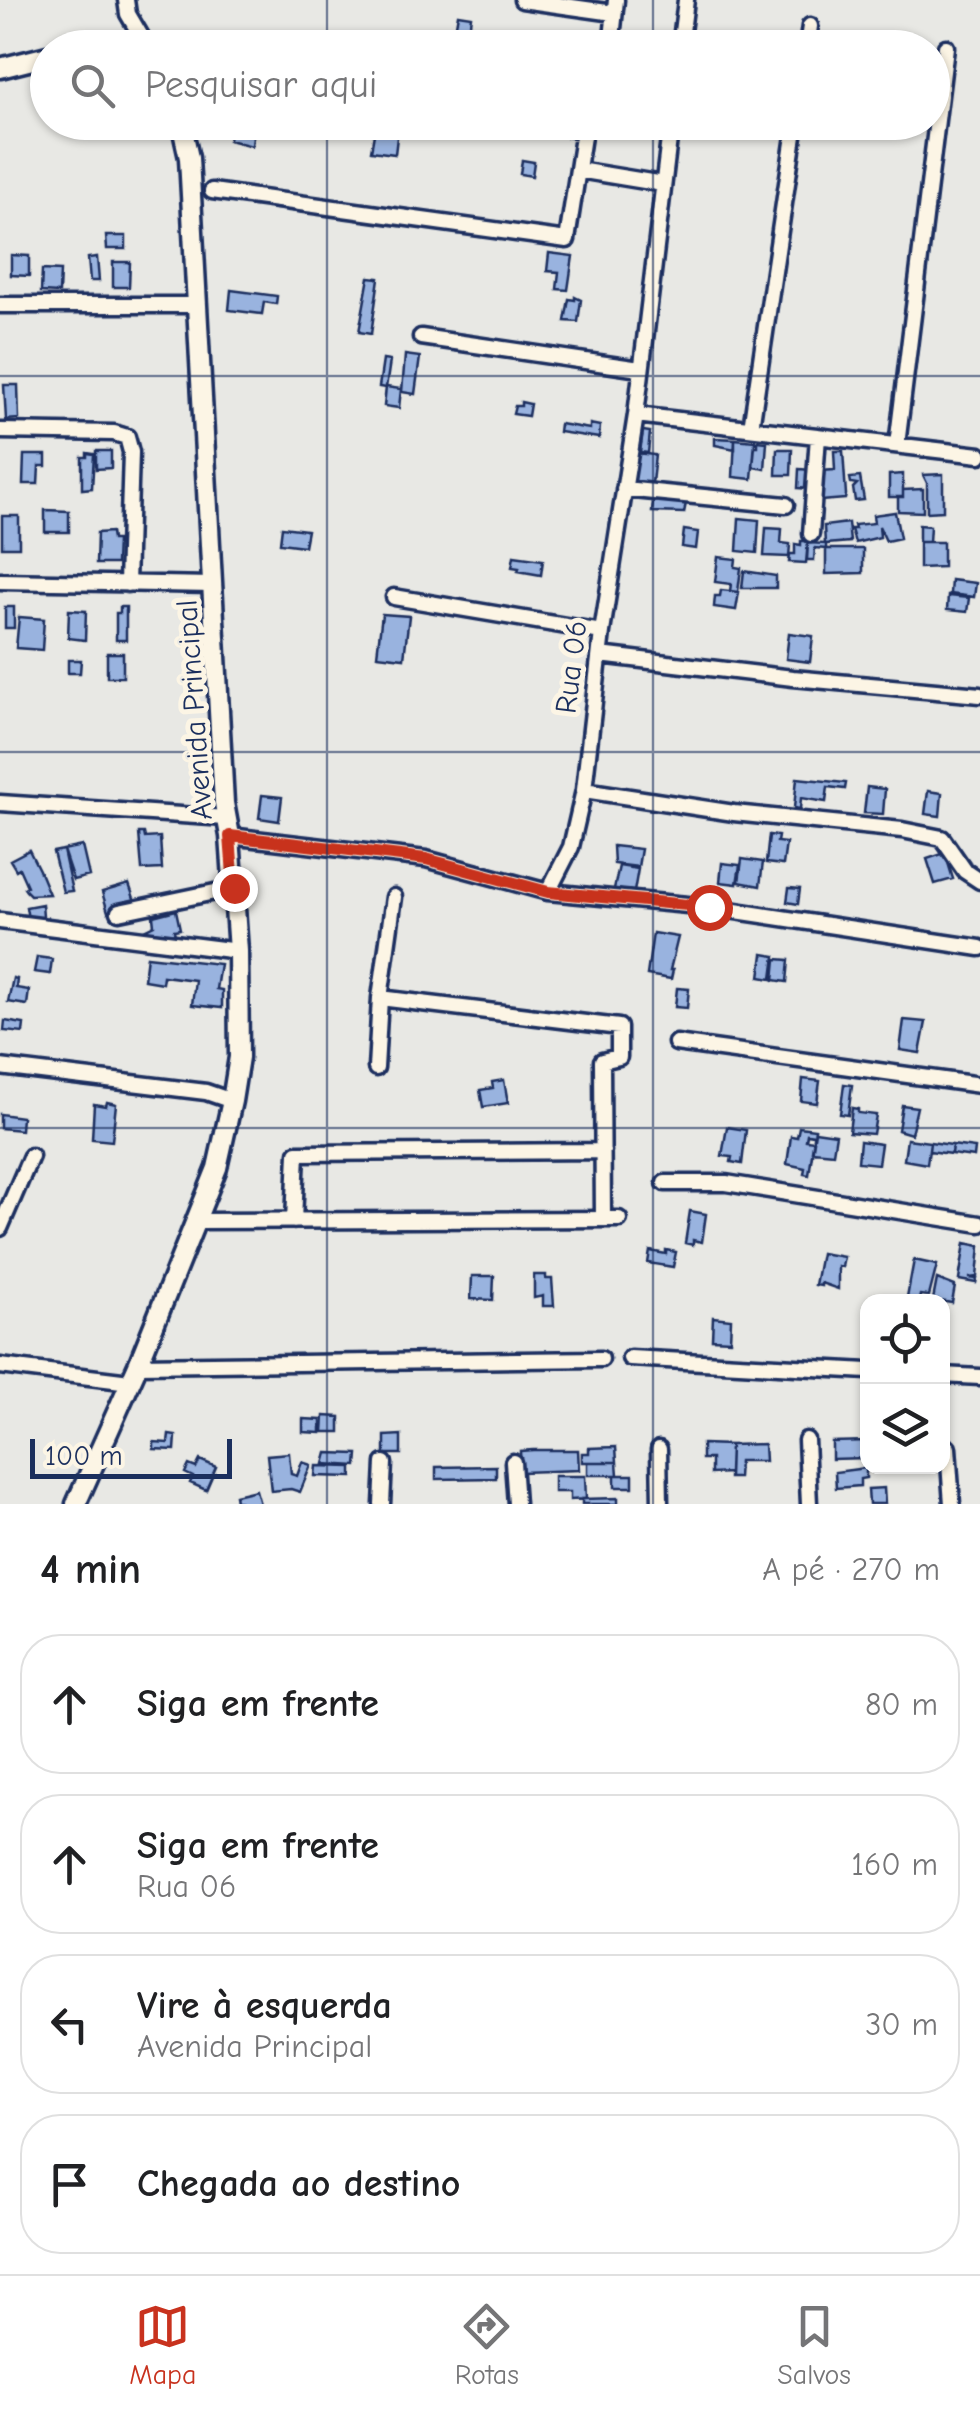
<!DOCTYPE html>
<html lang="pt">
<head>
<meta charset="utf-8">
<style>
	body { margin:0; font-family:"Comic Neue",sans-serif; background:#f6f6f6; color:#202124 }
	.controls { position:absolute; right:30px; bottom:30px; display:grid; overflow:hidden; border-radius:20px; box-shadow:0 2px 8px #0004 }
	.controls button { width:90px; height:90px; display:grid; place-items:center; padding:0; border:0; border-bottom:2px solid #e0e0e0; background:#fff; color:#202124; font:50px sans-serif }
	.scale { position:absolute; left:30px; bottom:25px; width:202px; box-sizing:border-box; padding-left:10px; border:5px solid #1b2f5e; border-top:0; font-size:28px; line-height:35px; white-space:nowrap; color:#1b2f5e; -webkit-text-stroke:8px #fcf5e5; paint-order:stroke }
	.stop { position:absolute; width:30px; height:30px; margin:-22px; border:8px solid #c8321e; border-radius:50%; background:#fff }
	.stop.end { background:#c8321e; border-color:#fff; box-shadow:0 2px 10px #0008 }
	.list { margin:0; padding:0; list-style:none }
	h2 { display:flex; justify-content:space-between; align-items:center; height:130px; margin:0; padding:0 40px; font-size:42px }
	h2 small { font-size:32px; font-weight:400; color:#757577 }
	.list li { display:grid; grid-template-columns:65px 1fr auto; gap:30px; align-items:center; box-sizing:border-box; height:140px; margin:0 20px 20px; padding:0 20px; border:2px solid #e0e0e0; border-radius:40px }
	.list b { display:block; font-size:38px; white-space:nowrap }
	.list p { margin:0; font-size:32px; white-space:nowrap; color:#757577 }
	.list em { font-size:32px; font-style:normal; color:#757577 }
	.icon { flex:none; width:55px; height:55px; fill:none; stroke:currentColor; stroke-width:2; stroke-linecap:round; stroke-linejoin:round }
	.map { position:relative; flex:none; width:980px; height:1504px; overflow:hidden }
	.search { position:absolute; background:#fff; box-shadow:0 2px 8px #0004; left:30px; right:30px; top:30px; height:110px; display:flex; align-items:center; gap:25px; box-sizing:border-box; padding:0 35px; border-radius:55px; color:#757577; font-size:38px }
	.sheet { height:770px; background:#fff }
	nav { display:flex; justify-content:space-around; align-items:center; box-sizing:border-box; height:140px; border-top:2px solid #e0e0e0; background:#fff; font-size:28px; color:#757577 }
	nav a { display:grid; justify-items:center; gap:5px }
	nav .on { color:#c8321e }
	.map>svg:first-child { display:block }
	.building { fill:#99b3df; stroke:#1b2f5e; stroke-width:2.5 }
	.lines { fill:none; stroke-linecap:round; stroke-linejoin:round }
	.minor-casing { stroke:#1b2f5e; stroke-width:21 }
	.tertiary-casing { stroke:#1b2f5e; stroke-width:25 }
	.minor { stroke:#fcf5e5; stroke-width:14 }
	.tertiary { stroke:#fcf5e5; stroke-width:18 }
	.route { stroke:#c8321e; stroke-width:12 }
	.grid { fill:none; stroke:#1b2f5e; stroke-width:2.5; stroke-opacity:0.55 }
	.labels { text-anchor:middle; stroke-width:10; stroke-linejoin:round; paint-order:stroke }
	.street-label { font-size:30px; fill:#1b2f5e; stroke:#fcf5e5 }
</style>
</head>
<body>
<div class="map">
<svg width="980" height="1504" viewBox="0 0 980 1504">
	<rect width="100%" height="100%" fill="#e8e8e4"/>
	<filter id="ink" filterUnits="userSpaceOnUse"><feTurbulence type="fractalNoise" baseFrequency=".01" numOctaves="2"/><feDisplacementMap in="SourceGraphic" scale="20" xChannelSelector="R" yChannelSelector="G"/><feConvolveMatrix kernelMatrix="1 2 1 2 8 2 1 2 1" color-interpolation-filters="sRGB"/></filter>
	<g filter="url(#ink)">
		<path class="building" d="M458 14 471 16 467 45 453 42Z
			M552 30 562 31 565 48H549Z
			M473 32 499 34 497 48H479V42L472 41Z
			M537 34 551 37 549 48H534Z
			M376 123 398 129 395 154 371 151Z
			M231 125 254 128 252 146 229 140Z
			M522 160 534 162 532 176 520 174Z
			M106 236H126V249H107Z
			M549 253 573 256 568 290 557 289 559 272 547 271Z
			M11 255 29 256V276L11 275Z
			M97 257 99 281H90L88 258Z
			M113 262H130L129 287H113Z
			M42 270 60 271 59 293 41 292Z
			M369 277 379 278 371 334 359 332Z
			M231 290 277 296 276 304 264 302 262 314 229 310Z
			M575 297 581 300 578 322 565 321 569 299 575 300Z
			M405 355 420 357 415 394 402 392Z
			M383 360 390 361 386 388 379 387Z
			M4 385H18L19 419 6 420Z
			M386 387 401 389 399 408 384 406Z
			M521 402 530 404 528 416 513 414 515 406H521Z
			M560 424 590 429V424L600 426 599 438 559 432Z
			M643 431 650 432 648 453 640 452Z
			M715 438 735 439V449L715 445Z
			M735 439 755 441 752 479 733 477Z
			M758 441 767 442 765 469 753 467 755 446H758Z
			M777 449H792L791 475H776Z
			M96 451H111V468L96 469Z
			M834 451H843L846 495 845 499 821 501 820 471 835 470Z
			M87 453 94 454 92 488 82 489V457H87Z
			M635 453 655 455 652 483 632 481Z
			M24 455H46V466H39L38 484H23Z
			M799 469 811 470 810 489 798 488Z
			M903 474V497H889V475Z
			M943 474V511L927 512V483L923 475Z
			M860 477 864 500 855 501 853 488 857 484 851 483 850 478Z
			M923 489V512L898 511V497H903V490Z
			M663 500 686 503 684 513 652 512 653 502Z
			M45 510 69 511V532H45Z
			M895 512 900 538 886 541 879 526 880 537 855 543 851 529H855L854 525 874 523 873 515Z
			M2 516H19V547H2Z
			M739 518 759 520 757 553 737 551Z
			M848 523 850 542 826 544V549L815 548 814 560H807L808 543 825 544 824 526Z
			M919 525 930 526 929 542H919Z
			M282 527 307 530 304 546 280 543Z
			M766 528 782 529 781 543 790 544 789 557 764 556Z
			M684 530 698 532 696 549 682 547Z
			M111 532 112 540H117L116 564H96L97 533Z
			M801 541H808L806 563 789 562 790 554H795V544L801 545Z
			M919 542H943V567L919 568Z
			M826 549H863V573L826 574Z
			M514 556 543 560 541 575 518 571 519 568 512 567Z
			M718 557 736 559 735 567 741 568 738 592 730 591 731 584 715 582Z
			M744 571 776 576V588H742Z
			M951 580 976 583 974 597 950 594Z
			M721 590 739 592 736 610 714 607 715 596H720Z
			M948 596 969 598 967 612 947 610Z
			M5 607H14V628H5Z
			M120 607H126V640H116V613H120Z
			M69 610 86 611 85 640 68 638Z
			M382 614 409 616 404 658 377 655Z
			M19 617 44 619 42 650 16 648Z
			M789 633 813 636 810 662 786 659Z
			M107 653H123V677H107Z
			M68 660H81L80 673H68Z
			M797 778 846 783 845 789 828 787 826 802 801 798 800 809 794 808Z
			M867 787 885 789 883 814 864 813Z
			M928 791 942 793 940 816 925 814Z
			M262 795 282 797 279 821 259 818Z
			M139 833H144L145 838 160 837 162 869 142 870Z
			M769 835 778 836 777 842 786 843 783 865 766 863Z
			M82 846 89 876 73 880 63 850Z
			M613 846 641 849 638 867 614 864Z
			M29 850 39 870 49 894 30 895 26 891 24 888 27 886 19 868 16 870 10 860Z
			M63 850 66 864 72 891 63 892 53 852Z
			M945 853 953 879 935 884 927 859Z
			M742 859 763 862 760 886 739 882Z
			M722 863 740 865 737 884 720 882Z
			M619 866 638 869 634 892 614 889Z
			M129 884 136 904 108 912 102 892Z
			M789 888 800 889 798 904 787 902Z
			M42 904 43 917 28 919 26 907Z
			M176 910 180 929 174 930 176 939 145 935 144 930 154 925 153 916Z
			M653 933 678 937 670 970H673L671 979 647 975Z
			M763 954 775 956 772 979 760 977Z
			M147 956 220 964 216 989 222 990V1008L192 1005 195 980 163 976 162 983 144 980Z
			M37 957 52 959 50 974 34 972Z
			M776 959 789 960 787 982 774 980Z
			M13 978 17 979 16 988 29 990 27 1005 8 1002Z
			M677 988 689 989 687 1008 675 1007Z
			M904 1020 926 1022 920 1053 900 1050Z
			M5 1021 24 1024 23 1033 4 1031Z
			M803 1079 820 1081 817 1103 801 1101Z
			M504 1080 508 1103 483 1107 480 1090 493 1088 492 1082Z
			M844 1084 852 1085 848 1115 840 1114Z
			M107 1102 116 1104 112 1141 92 1139 94 1104 106 1106Z
			M902 1105 917 1107 911 1134 898 1130Z
			M852 1108 858 1109V1113L876 1115 873 1134 849 1132Z
			M0 1114 22 1117 21 1130 0 1128Z
			M727 1127 746 1130 742 1164 731 1162 732 1157 722 1156Z
			M799 1127 815 1129 814 1135 807 1134 806 1140 814 1141 809 1175 804 1174 805 1168 787 1164 791 1136 797 1137Z
			M815 1131 836 1134 833 1153 812 1151Z
			M907 1139 930 1142 927 1164 904 1160Z
			M860 1141 881 1144 878 1164 858 1162Z
			M930 1142 952 1145 951 1154 929 1151Z
			M952 1145 975 1148 974 1157 951 1154Z
			M690 1211 706 1214 702 1242 693 1240V1245L685 1243Z
			M965 1243 980 1246 977 1277 969 1278 977 1279 976 1283 959 1280Z
			M666 1250 676 1252 673 1267 648 1263 650 1251 666 1254Z
			M821 1253 844 1257 842 1267 838 1266V1289L821 1283V1286L815 1285Z
			M914 1260 937 1265 929 1296 920 1295 919 1300 907 1298Z
			M534 1275H546V1279H552L554 1306H543V1296L534 1298Z
			M472 1276H494L493 1300 471 1299Z
			M937 1279 955 1286 952 1303 933 1300Z
			M713 1317 731 1319 730 1340 712 1339Z
			M324 1416 340 1417V1432H323Z
			M303 1419 321 1420V1433L303 1432Z
			M169 1435 176 1436 175 1450 154 1449V1442L168 1443Z
			M401 1435V1454H385V1436Z
			M868 1441 866 1458 832 1459V1442Z
			M702 1444 730 1445 729 1473 711 1474V1459H702Z
			M764 1444 765 1461H739L738 1478H729L730 1445Z
			M616 1447 617 1462H582V1453H589V1448Z
			M533 1450H578L579 1470 521 1472 520 1451Z
			M289 1453 291 1474 297 1476 302 1462 311 1465 300 1492 291 1489 271 1491 267 1455Z
			M327 1453 358 1454 357 1466 324 1464Z
			M200 1460 216 1467 206 1490 190 1483 193 1477 185 1473 189 1465 196 1468Z
			M588 1462H617L618 1475H588Z
			M316 1466 352 1467V1477L315 1476Z
			M496 1466V1478L436 1479V1467Z
			M866 1468V1478L860 1479V1486L836 1488 835 1472Z
			M615 1475H633V1487H615Z
			M554 1476H585L586 1499 570 1500V1492H554Z
			M884 1488 885 1504H869L868 1489Z
			M256 1490 260 1504H235L241 1502 236 1501 235 1495Z
			M618 1498V1504H582V1499Z"/>
		<g class="lines">
			<g class="minor-casing">
				<path id="minor" d="M126 0 128 14 148 48
					M522 0 614 13
					M611 48 616 0
					M680 48 686 0
					M807 48 810 26
					M578 170 663 184
					M212 191 567 240 584 130 527 122
					M0 305H197
					M421 337 640 369
					M636 415 980 455
					M751 428 796 122
					M0 431 114 433 127 437 131 452 127 584
					M897 445 946 47
					M624 489 786 505
					M811 534 818 436
					M0 581 213 585
					M394 597 602 632
					M600 655 793 678 980 695
					M584 790 734 813 902 830 942 838 965 871 980 881
					M0 803 226 818
					M230 836 426 859 548 892 571 847 584 790 602 632 636 415 671 122
					M548 892 709 907 980 948
					M119 912 234 888
					M0 921 238 951
					M380 998 619 1027V1057L602 1061 603 1219
					M676 1043 980 1085
					M0 1067 206 1092 232 1101
					M376 1068 380 998 394 897
					M665 1183H726L980 1224
					M196 1221 619 1219
					M294 1221 297 1153 603 1151
					M0 1228 31 1156
					M630 1358 868 1371
					M138 1365 601 1359
					M0 1366 130 1382
					M942 1375 980 1377
					M806 1440 809 1504
					M948 1448 952 1504
					M659 1449 660 1504
					M513 1462 516 1504
					M382 1504 384 1463"/>
			</g>
			<g class="tertiary-casing">
				<path id="tertiary" d="M0 68 48 56
					M76 1504 138 1365 217 1168 232 1101 239 1057 238 951 230 836 224 803 189 158 181 122"/>
			</g>
			<use href="#minor" class="minor"/>
			<use href="#tertiary" class="tertiary"/>
		</g>
	</g>
	<g class="lines" filter="url(#ink)">
		<path class="route" d="M234 888 230 836 426 859 548 892 709 907"/>
	</g>
	<path class="grid" d="M327 0V48M653 0V48M327 122V1504M653 122V1504M0 376H980M0 752H980M0 1128H980"/>
	<g class="labels">
		<g class="street-label">
			<text transform="translate(571 667) rotate(-83)" y="10">Rua 06</text>
			<text transform="translate(194 710) rotate(-94)" y="10">Avenida Principal</text>
		</g>
	</g>
</svg>
<div class="controls">
<button><svg class="icon" aria-label="locate" viewBox="0 0 24 24"><circle cx="12" cy="12" r="6"/><path d="M12 2v4M12 18v4M2 12h4M18 12h4"/></svg></button>
<button><svg class="icon" aria-label="layers" viewBox="0 0 24 24"><path d="M12 4l9 5-9 5-9-5zM3 14l9 5 9-5"/></svg></button>
</div>
<div class="scale">100 m</div>
<div class="stop" style="left:709px;top:907px"></div>
<div class="stop end" style="left:234px;top:888px"></div>
<div class="search"><svg class="icon" aria-label="search" viewBox="0 0 24 24"><circle cx="10" cy="10" r="6"/><path d="M15 15l6 6"/></svg>Pesquisar aqui</div>
</div>
<section class="sheet">
<h2>4 min<small>A pé · 270 m</small></h2>
<ul class="list">
<li><svg class="icon" aria-label="ahead" viewBox="0 0 24 24"><path d="M12 20V5M6 11l6-6 6 6"/></svg><div><b>Siga em frente</b></div><em>80 m</em></li>
<li><svg class="icon" aria-label="ahead" viewBox="0 0 24 24"><path d="M12 20V5M6 11l6-6 6 6"/></svg><div><b>Siga em frente</b><p>Rua 06</p></div><em>160 m</em></li>
<li><svg class="icon" aria-label="left" viewBox="0 0 24 24"><path d="M17 20v-9H6M10 6l-5 5 5 5"/></svg><div><b>Vire à esquerda</b><p>Avenida Principal</p></div><em>30 m</em></li>
<li><svg class="icon" aria-label="arrive" viewBox="0 0 24 24"><path d="M6 21V4h12l-3 4 3 4H6"/></svg><div><b>Chegada ao destino</b></div></li>
</ul>
</section>
<nav>
<a class="on"><svg class="icon" aria-label="map" viewBox="0 0 24 24"><path d="M3 6l6-2 6 2 6-2v14l-6 2-6-2-6 2zM9 4v14M15 6v14"/></svg>Mapa</a>
<a><svg class="icon" aria-label="directions" viewBox="0 0 24 24"><path d="M12 3l9 9-9 9-9-9zM9 14v-3h6M13 9l2 2-2 2"/></svg>Rotas</a>
<a><svg class="icon" aria-label="saved" viewBox="0 0 24 24"><path d="M7 4h10v16l-5-4-5 4z"/></svg>Salvos</a>
</nav>
</body>
</html>
